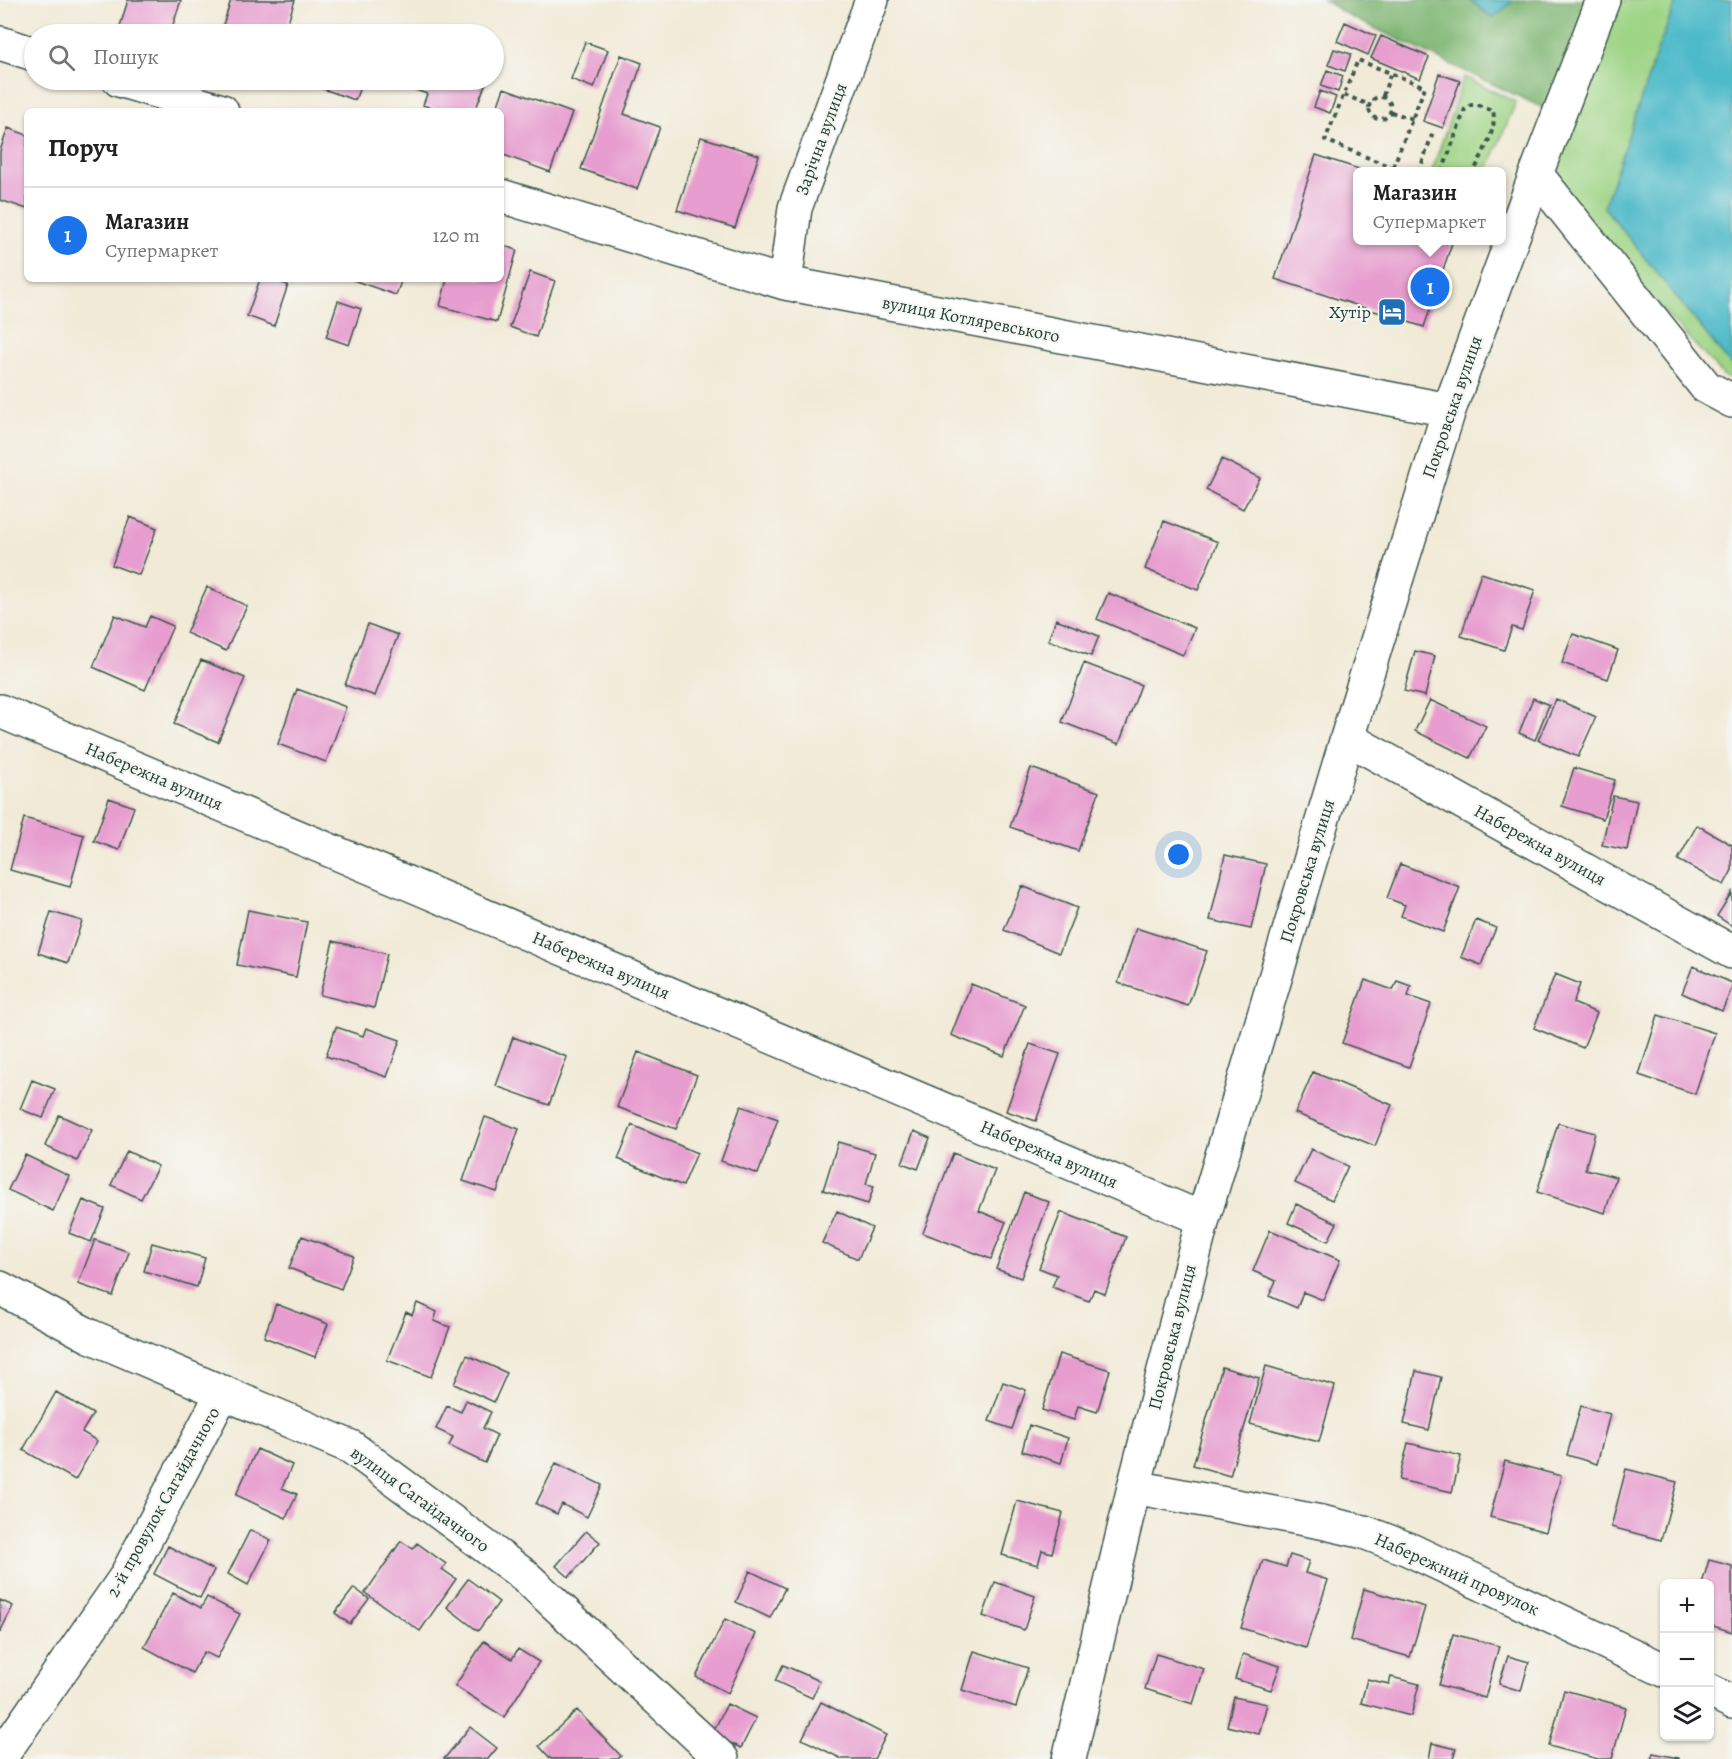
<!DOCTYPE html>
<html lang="uk">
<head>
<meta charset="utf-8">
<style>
	body { margin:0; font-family:Alegreya,serif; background:#f6f6f6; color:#202124 }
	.controls { position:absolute; right:18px; bottom:18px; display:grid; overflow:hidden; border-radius:9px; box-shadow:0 2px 4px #0004 }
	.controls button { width:54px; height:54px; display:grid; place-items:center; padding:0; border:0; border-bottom:2px solid #e0e0e0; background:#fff; color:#202124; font:30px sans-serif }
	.you { position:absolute; left:1179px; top:855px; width:21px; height:21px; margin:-15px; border:4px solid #fff; border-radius:50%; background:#1a73e8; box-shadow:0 0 0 9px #1a73e833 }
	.badge { display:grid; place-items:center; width:39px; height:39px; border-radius:50%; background:#1a73e8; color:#fff; font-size:20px; font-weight:700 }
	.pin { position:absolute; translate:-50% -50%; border:3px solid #fff; box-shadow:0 2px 6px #0006 }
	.popup { position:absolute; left:1353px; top:167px; width:153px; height:78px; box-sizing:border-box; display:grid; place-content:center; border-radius:9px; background:#fff; filter:drop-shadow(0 2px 4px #0005); font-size:20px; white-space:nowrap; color:#757577 }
	.popup b { font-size:22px; color:#202124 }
	.popup::after { content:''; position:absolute; left:50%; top:100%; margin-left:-12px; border:12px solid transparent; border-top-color:#fff }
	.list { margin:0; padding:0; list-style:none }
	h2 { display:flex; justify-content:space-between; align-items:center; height:78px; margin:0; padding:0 24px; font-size:26px }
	h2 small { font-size:20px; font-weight:400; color:#757577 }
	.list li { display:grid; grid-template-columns:39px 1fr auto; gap:18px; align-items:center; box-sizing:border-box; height:96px; padding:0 24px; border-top:2px solid #e0e0e0 }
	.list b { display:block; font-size:22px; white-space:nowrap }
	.list p { margin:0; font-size:20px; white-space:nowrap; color:#757577 }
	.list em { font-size:20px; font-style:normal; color:#757577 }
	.icon { flex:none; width:33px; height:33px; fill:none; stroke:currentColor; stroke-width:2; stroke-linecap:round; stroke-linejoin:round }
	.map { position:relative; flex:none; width:1732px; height:1759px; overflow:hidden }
	.search { position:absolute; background:#fff; box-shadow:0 2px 4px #0004; left:24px; top:24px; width:480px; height:66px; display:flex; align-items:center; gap:15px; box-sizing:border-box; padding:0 21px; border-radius:33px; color:#757577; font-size:22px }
	.panel { position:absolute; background:#fff; box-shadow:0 2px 4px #0004; left:24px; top:108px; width:480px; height:174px; border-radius:9px }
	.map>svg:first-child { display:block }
	.green { fill:#9ed485; stroke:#5e885c; stroke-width:1.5 }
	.forest { fill:#7eb672; stroke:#4e7a53; stroke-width:1.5 }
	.water { fill:#4ebac9; stroke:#367c7e; stroke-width:1.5 }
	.building { fill:#e79dcf }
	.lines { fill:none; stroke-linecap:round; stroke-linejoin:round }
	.minor-casing { stroke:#3e574c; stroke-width:36 }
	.path { stroke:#3e574c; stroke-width:4; stroke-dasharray:4.5 4.5; stroke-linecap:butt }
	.minor { stroke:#fff; stroke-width:33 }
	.labels { text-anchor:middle; stroke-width:4.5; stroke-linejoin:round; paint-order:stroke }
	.street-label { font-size:18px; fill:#1f3d34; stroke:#f6f6f2 }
	.poi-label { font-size:18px; fill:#1f3d34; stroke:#f6f6f2; text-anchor:end }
</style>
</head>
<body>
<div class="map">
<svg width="1732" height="1759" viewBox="0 0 1732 1759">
	<rect width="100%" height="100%" fill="#f6f6f2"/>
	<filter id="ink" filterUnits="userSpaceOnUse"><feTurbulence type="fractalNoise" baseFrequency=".0167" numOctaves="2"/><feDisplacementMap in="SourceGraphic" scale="12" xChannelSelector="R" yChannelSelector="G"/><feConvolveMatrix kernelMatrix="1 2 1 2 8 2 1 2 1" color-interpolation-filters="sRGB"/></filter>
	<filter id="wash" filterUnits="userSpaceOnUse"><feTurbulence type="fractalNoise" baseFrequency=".008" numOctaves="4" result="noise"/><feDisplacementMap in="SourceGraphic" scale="24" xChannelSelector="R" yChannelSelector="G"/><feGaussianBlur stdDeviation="1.35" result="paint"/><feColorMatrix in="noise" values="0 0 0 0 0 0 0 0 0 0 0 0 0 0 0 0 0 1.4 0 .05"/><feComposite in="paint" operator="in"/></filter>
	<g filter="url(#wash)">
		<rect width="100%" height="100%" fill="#f1ead7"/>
		<path class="green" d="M1603 0H1677L1658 49 1604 207 1732 366V379L1725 377 1536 174Z
			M1464 77 1516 102 1487 171H1432Z"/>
		<path class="forest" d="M1323 0H1470L1493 18 1514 0H1603L1558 115 1351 17Z"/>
		<path class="water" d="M1470 0H1514L1493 18Z
			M1677 0H1732V366L1604 207 1658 49Z"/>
		<g id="blocks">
			<path class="building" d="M128 0H181L170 34H123L118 33Z
				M231 0H295L284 34H253L223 25Z
				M1345 22 1376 36 1368 55 1337 41Z
				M1381 36 1429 57 1420 79 1371 58Z
				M585 42 608 50 594 88 571 79Z
				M1334 49 1351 54 1345 71 1328 65Z
				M621 55 642 63 624 114 660 127 637 189 581 169Z
				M1327 70 1343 76 1338 92 1321 86Z
				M1439 74 1460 81 1443 128 1423 121Z
				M297 80H363L355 100Z
				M406 80H487L475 111H439L423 105 427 94 404 86Z
				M504 88 572 113 550 172 501 154V111H496Z
				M1320 91 1336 97 1330 113 1314 107Z
				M8 128 27 135V209L0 200V151Z
				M701 137 759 155 735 228 677 210Z
				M1316 155 1365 171 1358 172V240H1453L1424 327 1275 279Z
				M501 245 517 250 497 322 440 306 447 279H501Z
				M530 272 555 281 536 337 510 327Z
				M260 279H270L288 285 274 326 247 316Z
				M350 279H402L396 295Z
				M338 301 361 309 349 345 326 337Z
				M1222 459 1260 478 1243 509 1206 490Z
				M130 517 157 528 139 575 112 565Z
				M1164 521 1218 542 1198 590 1145 569Z
				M1481 573 1535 590 1522 630 1512 627 1504 650 1461 636Z
				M207 587 247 606 226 651 186 633Z
				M1108 593 1195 628 1183 655 1097 619Z
				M115 615 145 627 150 616 173 626 145 690 93 667Z
				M1056 619 1099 636 1091 656 1048 640Z
				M368 624 398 635 375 696 345 685Z
				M1573 634 1618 650 1608 679 1562 663Z
				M1415 651 1435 656 1425 696 1404 691Z
				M201 660 245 678 218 742 174 724Z
				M1084 663 1141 685 1119 744 1062 722Z
				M297 689 346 707 326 762 278 744Z
				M1533 698 1549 705 1535 740 1519 733Z
				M1556 699 1596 717 1578 757 1538 740Z
				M1430 700 1486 726 1470 758 1415 731Z
				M1031 768 1099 792 1078 851 1010 827Z
				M1574 768 1615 780 1603 819 1562 806Z
				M1613 796 1637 801 1627 850 1602 845Z
				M109 798 134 807 119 850 94 841Z
				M24 818 84 835 70 887 10 870Z
				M1697 825 1732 845V870L1724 885 1678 860Z
				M1225 855 1266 864 1251 929 1210 920Z
				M1400 864 1460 887 1443 932 1401 916 1405 905 1387 898Z
				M1022 886 1077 908 1059 953 1004 930Z
				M1732 892V926L1717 916Z
				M248 910 307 922 296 977 237 965Z
				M51 912 82 921 68 963 38 953Z
				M1476 920 1496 928 1481 965 1461 957Z
				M1136 928 1207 951 1188 1006 1118 983Z
				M333 941 387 954 374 1008 320 995Z
				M1693 966 1732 983V988L1722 1011 1682 993Z
				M1555 974 1580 984 1573 1003 1597 1013 1583 1048 1534 1028Z
				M1365 980 1393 990 1397 981 1411 986 1408 996 1431 1004 1409 1067 1342 1043Z
				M971 984 1025 1005 1004 1056 951 1035Z
				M1658 1015 1715 1033 1695 1094 1639 1075Z
				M336 1027 363 1036 366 1028 400 1040 387 1077 326 1056Z
				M513 1037 567 1057 549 1105 496 1086Z
				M1030 1044 1060 1054 1036 1121 1006 1111Z
				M638 1052 697 1075 676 1129 617 1107Z
				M1313 1072 1392 1105 1375 1146 1295 1113Z
				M32 1080 55 1089 43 1118 20 1109Z
				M741 1106 778 1119 758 1174 721 1161Z
				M59 1115 92 1130 77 1161 45 1146Z
				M485 1117 519 1129 497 1192 463 1181Z
				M1558 1123 1595 1133 1585 1169 1616 1177 1605 1213 1537 1192Z
				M632 1125 697 1153 683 1186 618 1159Z
				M914 1131 930 1138 918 1169 902 1163Z
				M838 1142 875 1153 866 1184 874 1186 868 1204 823 1190Z
				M1311 1149 1348 1166 1332 1200 1295 1183Z
				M127 1151 158 1166 141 1199 111 1185Z
				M953 1153 995 1170 979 1211 1006 1222 991 1259 923 1233Z
				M25 1155 69 1176 53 1211 8 1190Z
				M1024 1192 1049 1202 1021 1278 996 1269Z
				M83 1200 105 1209 91 1242 69 1233Z
				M1296 1204 1337 1223 1328 1241 1288 1223Z
				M837 1211 872 1228 858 1259 822 1243Z
				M1061 1212 1126 1237 1105 1294 1094 1289 1089 1301 1052 1287 1057 1275 1039 1268Z
				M1270 1230 1340 1260 1323 1300 1303 1292 1297 1308 1269 1296 1276 1281 1253 1271Z
				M302 1236 354 1256 341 1289 289 1268Z
				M95 1240 129 1252 113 1296 78 1284Z
				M152 1243 205 1258 197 1287 144 1271Z
				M417 1303 437 1312 434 1321 450 1327 431 1377 387 1360 406 1312 412 1315Z
				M276 1304 328 1324 315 1357 264 1337Z
				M1059 1354 1110 1370 1097 1412 1078 1406 1074 1420 1042 1410Z
				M467 1355 507 1373 494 1402 454 1384Z
				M1266 1366 1335 1386 1319 1442 1250 1424Z
				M1222 1367 1259 1378 1230 1476 1193 1465Z
				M1416 1371 1441 1377 1429 1430 1404 1424Z
				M1003 1382 1026 1390 1012 1429 989 1421Z
				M56 1392 93 1414 82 1432 97 1441 75 1480 23 1450Z
				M466 1400 491 1412 483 1428 497 1435 485 1463 449 1446 453 1437 436 1429 447 1406 461 1412Z
				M1581 1406 1610 1414 1597 1464 1567 1455Z
				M1029 1425 1068 1438 1061 1463 1022 1451Z
				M1408 1443 1461 1456 1452 1492 1399 1480Z
				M257 1449 292 1465 282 1488 297 1494 286 1518 236 1495Z
				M1505 1461 1561 1476 1546 1532 1490 1517Z
				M556 1463 602 1485 587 1517 562 1504 557 1514 536 1504Z
				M1626 1469 1677 1482 1661 1540 1611 1527Z
				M1017 1501 1063 1513 1052 1553 1042 1550 1038 1565 1002 1555Z
				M250 1530 271 1540 248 1585 228 1574Z
				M586 1531 600 1542 569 1577 556 1566Z
				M401 1541 413 1549 417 1543 446 1564 442 1569 456 1579 420 1631 365 1593Z
				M168 1546 214 1570 200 1598 154 1574Z
				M1290 1555 1309 1561 1305 1573 1328 1580 1306 1648 1241 1628 1263 1560 1286 1567Z
				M1709 1560 1732 1566V1632L1710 1625V1584H1702Z
				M750 1571 785 1588 770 1618 736 1602Z
				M468 1579 499 1602 478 1631 447 1607Z
				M995 1582 1035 1596 1024 1630 983 1616Z
				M354 1588 369 1599 350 1624 335 1613Z
				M1364 1589 1425 1607 1410 1657 1350 1640Z
				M173 1593 201 1608 207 1597 240 1614 217 1658 204 1652 192 1673 144 1647Z
				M0 1600 13 1606 0 1632Z
				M725 1619 756 1634 728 1693 696 1677Z
				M1453 1634 1499 1646 1485 1698 1439 1685Z
				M484 1641 512 1659 518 1649 539 1662 504 1717 455 1686Z
				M974 1651 1028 1668 1016 1707 962 1690Z
				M1156 1654 1204 1669 1193 1704 1145 1689Z
				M1243 1654 1280 1666 1271 1690 1235 1679Z
				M1508 1656 1529 1662 1521 1691 1499 1684Z
				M783 1665 820 1681 812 1698 775 1681Z
				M1391 1677 1419 1684 1411 1716 1361 1703 1367 1679 1389 1684Z
				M1564 1690 1626 1707 1612 1759H1598L1549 1746Z
				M1234 1697 1267 1704 1259 1734 1227 1726Z
				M821 1702 886 1735 874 1759H842L802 1739Z
				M727 1704 756 1718 741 1748 712 1734Z
				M577 1710 621 1756 618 1759H551L539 1746Z
				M470 1727 497 1748 488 1759H444Z
				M1432 1743 1456 1749 1453 1759H1429Z
				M1653 1753 1679 1758V1759H1651Z"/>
		</g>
	</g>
	<g filter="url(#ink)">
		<use href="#blocks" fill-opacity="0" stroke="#3e574c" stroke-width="1.5"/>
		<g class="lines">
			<g class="minor-casing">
				<path id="minor" d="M0 43 34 54
					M119 80 222 111
					M1536 174 1706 387 1732 401
					M501 196 785 283 1449 410
					M785 283 795 208 872 0
					M0 711 1203 1219
					M1347 738 1732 952
					M0 1288 90 1336 351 1447 524 1575 722 1759
					M1134 1487 1321 1522 1364 1532 1408 1549 1664 1670
					M1710 1691 1732 1702
					M0 1758 125 1578 223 1392
					M1069 1759 1134 1487 1203 1219 1347 738 1449 410 1536 174 1603 0"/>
			</g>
			<path class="path" d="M1344 95 1370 105
				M1383 96 1391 72
				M1369 108a11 11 0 1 1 22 0a11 11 0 1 1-22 0Z
				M1391 112 1413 119
				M1393 167 1425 87 1358 60 1325 140 1403 172
				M1419 172 1433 132
				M1442 172 1465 109C1473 100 1484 107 1493 111 1498 129 1481 155 1474 172"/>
			<use href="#minor" class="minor"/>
		</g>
	</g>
	<defs>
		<g id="hotel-square" transform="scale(1.5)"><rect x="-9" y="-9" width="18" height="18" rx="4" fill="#1f6fb2" stroke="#f6f6f2"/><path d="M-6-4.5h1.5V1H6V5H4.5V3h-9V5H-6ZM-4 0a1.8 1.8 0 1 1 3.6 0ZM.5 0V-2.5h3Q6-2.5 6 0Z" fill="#fff"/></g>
	</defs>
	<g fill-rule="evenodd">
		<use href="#hotel-square" x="1392" y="312"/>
	</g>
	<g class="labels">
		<g class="street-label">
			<text transform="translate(821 139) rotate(-70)" y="6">Зарічна вулиця</text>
			<text transform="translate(971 319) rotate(11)" y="6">вулиця Котляревського</text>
			<text transform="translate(1452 407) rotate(-71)" y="6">Покровська вулиця</text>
			<text transform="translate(154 776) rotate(23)" y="6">Набережна вулиця</text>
			<text transform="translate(1540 845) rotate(29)" y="6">Набережна вулиця</text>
			<text transform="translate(1307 871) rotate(-73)" y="6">Покровська вулиця</text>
			<text transform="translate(601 965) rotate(23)" y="6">Набережна вулиця</text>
			<text transform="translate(1049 1154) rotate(23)" y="6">Набережна вулиця</text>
			<text transform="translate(1172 1337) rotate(-76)" y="6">Покровська вулиця</text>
			<text transform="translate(420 1499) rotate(36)" y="6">вулиця Сагайдачного</text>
			<text transform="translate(163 1502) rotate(-61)" y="6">2-й провулок Сагайдачного</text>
			<text transform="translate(1457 1574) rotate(24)" y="6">Набережний провулок</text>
		</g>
		<g class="poi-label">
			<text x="1371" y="318">Хутір</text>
		</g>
	</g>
</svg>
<div class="controls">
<button>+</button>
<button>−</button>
<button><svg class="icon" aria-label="layers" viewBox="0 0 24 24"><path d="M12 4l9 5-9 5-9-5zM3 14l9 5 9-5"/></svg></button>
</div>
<div class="you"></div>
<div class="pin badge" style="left:1430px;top:287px">1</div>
<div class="popup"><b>Магазин</b>Супермаркет</div>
<div class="search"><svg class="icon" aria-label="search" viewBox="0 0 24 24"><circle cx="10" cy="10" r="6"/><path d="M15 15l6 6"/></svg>Пошук</div>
<section class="panel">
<h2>Поруч<small></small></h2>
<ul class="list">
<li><span class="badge">1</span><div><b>Магазин</b><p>Супермаркет</p></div><em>120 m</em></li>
</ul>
</section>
</div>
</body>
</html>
